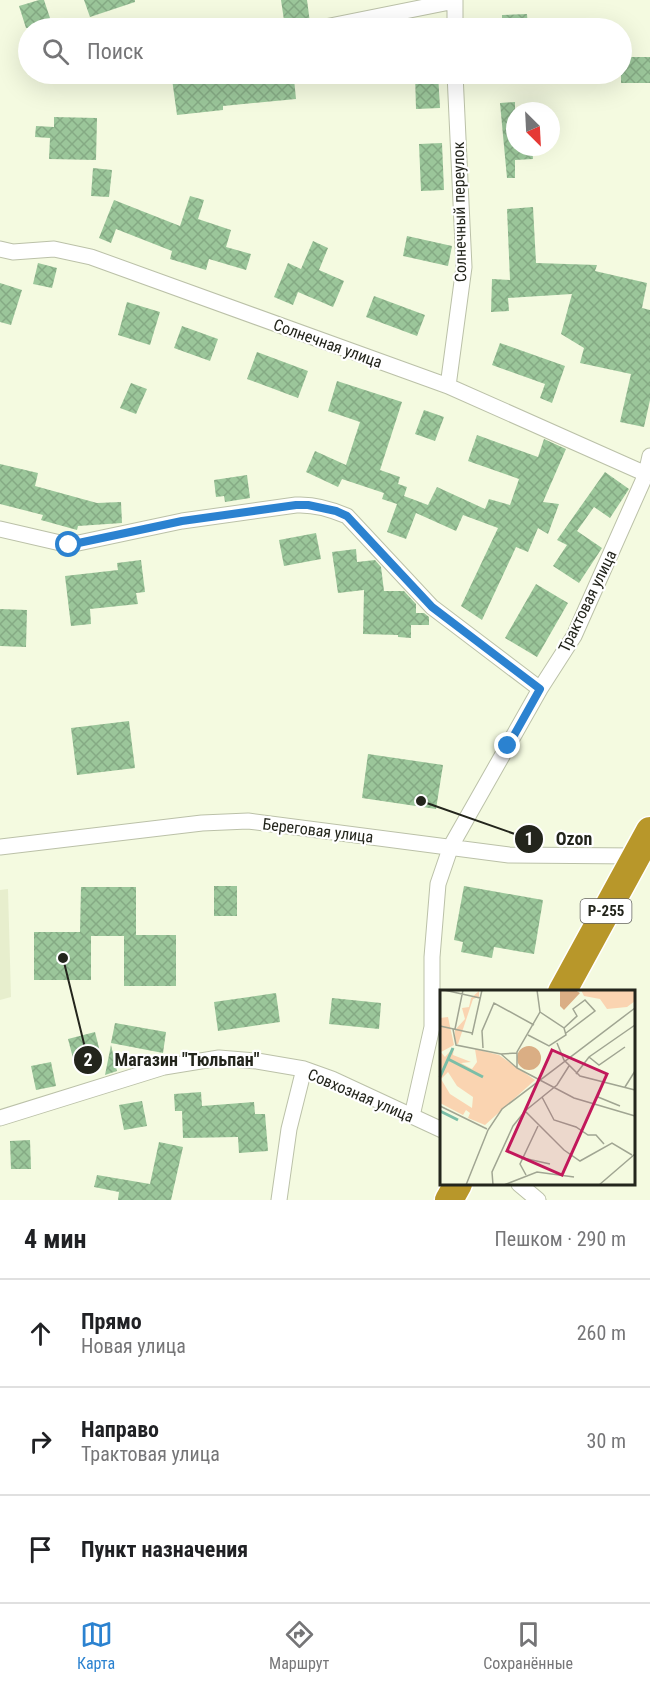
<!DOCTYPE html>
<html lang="ru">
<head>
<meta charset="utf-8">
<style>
	body { margin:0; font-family:"Roboto Condensed",sans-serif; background:#f6f6f6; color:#202124 }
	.compass { position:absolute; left:506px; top:102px; width:54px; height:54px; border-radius:50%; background:#fff; box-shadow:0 6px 24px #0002; rotate:156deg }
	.stop { position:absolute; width:18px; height:18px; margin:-14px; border:4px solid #2b82d0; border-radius:50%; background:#fff }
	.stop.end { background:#2b82d0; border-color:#fff; box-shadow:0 2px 6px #0008 }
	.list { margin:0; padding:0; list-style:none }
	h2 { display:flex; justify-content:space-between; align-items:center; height:78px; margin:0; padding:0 24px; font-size:26px }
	h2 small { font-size:20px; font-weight:400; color:#757577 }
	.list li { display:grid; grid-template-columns:39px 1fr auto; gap:18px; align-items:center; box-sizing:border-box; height:108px; padding:0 24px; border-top:2px solid #e0e0e0 }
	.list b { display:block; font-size:22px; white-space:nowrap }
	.list p { margin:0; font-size:20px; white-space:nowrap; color:#757577 }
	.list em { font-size:20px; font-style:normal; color:#757577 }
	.icon { flex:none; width:33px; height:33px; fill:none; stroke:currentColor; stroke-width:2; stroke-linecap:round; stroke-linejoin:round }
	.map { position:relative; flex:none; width:650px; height:1200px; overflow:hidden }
	.search { position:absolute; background:#fff; box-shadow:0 6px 24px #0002; left:18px; right:18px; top:18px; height:66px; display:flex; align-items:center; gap:15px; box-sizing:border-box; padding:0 21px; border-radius:33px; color:#757577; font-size:22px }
	.sheet { height:402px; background:#fff }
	nav { display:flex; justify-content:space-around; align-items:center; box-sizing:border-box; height:84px; border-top:2px solid #e0e0e0; background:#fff; font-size:16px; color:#757577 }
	nav a { display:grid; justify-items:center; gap:3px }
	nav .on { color:#2b82d0 }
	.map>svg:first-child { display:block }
	.built { fill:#e7eecd }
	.building { fill:url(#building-cross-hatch) }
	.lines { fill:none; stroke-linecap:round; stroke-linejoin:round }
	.street-casing { stroke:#bbc1a8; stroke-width:17 }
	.highway-casing { stroke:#fff; stroke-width:31 }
	.street { stroke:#fff; stroke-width:15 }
	.highway { stroke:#b8972a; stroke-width:28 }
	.route { stroke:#2b82d0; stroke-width:8 }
	.labels { text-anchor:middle; stroke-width:4.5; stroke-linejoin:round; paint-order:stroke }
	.shield { fill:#fff; stroke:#656660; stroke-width:1.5 }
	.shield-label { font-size:15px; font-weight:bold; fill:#23251c }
	.street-label { font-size:16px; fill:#23251c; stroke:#fff }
	.inset-river { fill:none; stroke:#7bbea7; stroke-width:3 }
	.inset-road { fill:none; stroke:#a0a592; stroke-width:1.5 }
	.view { fill:#c2185b; fill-opacity:0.15; stroke:#c2185b; stroke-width:3 }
	.inset-edge { fill:none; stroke:#23251c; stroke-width:3 }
	.leader { fill:none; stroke:#23251c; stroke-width:2 }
	.callout-dot { fill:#23251c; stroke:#fff; stroke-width:2 }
	.mark-label { font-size:18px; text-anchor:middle; font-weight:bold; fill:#fff }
	.callout-label { font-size:18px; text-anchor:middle; font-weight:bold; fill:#23251c; stroke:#fff; stroke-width:4.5; stroke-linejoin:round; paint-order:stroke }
</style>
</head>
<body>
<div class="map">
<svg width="650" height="1200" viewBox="0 0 650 1200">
	<defs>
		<pattern id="building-cross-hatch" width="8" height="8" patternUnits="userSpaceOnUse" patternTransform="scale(1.5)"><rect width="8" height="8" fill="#9bc69a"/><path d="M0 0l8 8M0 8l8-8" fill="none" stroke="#85aa84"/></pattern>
	</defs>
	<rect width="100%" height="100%" fill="#f4fae0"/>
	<path class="built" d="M8 889 11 997 0 1000V890Z"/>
	<path class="building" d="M39 0H44L52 24 39 28H26L19 6Z
		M84 0H135V2L90 17Z
		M281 0H307L310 23 285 27Z
		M527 14 528 28H502V15Z
		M621 57H650V83H621Z
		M215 74H271L272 82 294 79 296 99 223 106V110L177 115 172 79Z
		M415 74H438L440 108 416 109Z
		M515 102V147H532L533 159 515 160V178H507L500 103Z
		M54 117 97 118 96 160 49 159 50 138 35 137 36 126 54 127Z
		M442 143 444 190 421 191 419 144Z
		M93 168 112 170 109 197 91 196Z
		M190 196 204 200 198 219 231 230 226 247 251 254 246 270 209 259 206 270 170 259 172 251 116 229 111 243 99 238 114 200 180 226Z
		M533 207 536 263 597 265 595 271 647 283 642 308 650 310V400L644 427 620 422 631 374 580 363 584 348 561 334 572 294 508 298 509 311 491 312 492 279 510 280 507 209Z
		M407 236 452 246 448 266 403 256Z
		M313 241 328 248 319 270 344 281 333 307 298 292 293 305 274 297 288 263 301 269Z
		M38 263 57 268 52 288 33 284Z
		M0 283 22 290 11 325 0 322Z
		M374 296 425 315 417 336 366 317Z
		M127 302 160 312 150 345 118 335Z
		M182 326 218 339 210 361 174 348Z
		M500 343 565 366 552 403 540 398 545 384 492 365Z
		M257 352 308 371 298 398 247 379Z
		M337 381 402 402 380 470 400 477 398 484 407 487 404 496 428 505 437 487 485 509 489 499 510 505 519 479 468 461 477 435 538 457 544 439 566 449 543 502 559 504 548 534 538 528 528 552 516 547 482 620 461 606 498 528 463 515 456 531 416 513 406 539 387 532 397 504 382 499 384 493 342 479 338 487 306 472 315 451 346 465 360 422 328 411Z
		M131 383 147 389 136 414 120 408Z
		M424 410 444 417 435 441 415 434Z
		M0 464 38 473 35 486 97 503 121 502 122 523 78 526 77 530 41 520 43 515 0 504Z
		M605 472 629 489 610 518 594 507 577 531 602 548 579 583 553 566 567 545 557 540Z
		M247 475 250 498 225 502 224 496 216 497 214 480Z
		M316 533 321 559 284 566 279 540Z
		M356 549 357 562 375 560 381 567 384 591H404L416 604V613H424L429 617V625H411V638L398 637V635L363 634 364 590 338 593 332 552Z
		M141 560 145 592 136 593 138 604 90 609 91 624 71 626 65 576 118 570 117 563Z
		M536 584 568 603 537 657 505 638Z
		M0 609 27 610 26 647 0 646Z
		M129 721 135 768 77 775 71 728Z
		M368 754 443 765 436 809 362 798Z
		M214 886H237V916H214Z
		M464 886 543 900 534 954 494 947 492 958 461 952 463 942 454 940Z
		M81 887H136V935H176V986H124V936H91V980H34V932H80Z
		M276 993 280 1022 218 1031 214 1002Z
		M332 998 381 1003 379 1029 329 1024Z
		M115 1023 166 1032 163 1053 111 1043Z
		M95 1032 101 1056 74 1062 68 1039Z
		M111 1045 117 1071 105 1075Z
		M51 1062 56 1086 36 1090 31 1066Z
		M201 1092 202 1106 254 1102 255 1114H265L268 1151 239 1153 238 1137 183 1138 182 1111H175L174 1094Z
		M142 1101 147 1126 124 1130 119 1105Z
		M30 1140 31 1169H11L10 1141Z
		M159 1142 183 1147 171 1200H118L119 1192 94 1187 97 1175 150 1184Z"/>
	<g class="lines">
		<g class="street-casing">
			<path id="street" d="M455 0V28
				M320 28 455 1
				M0 249 13 252 54 249 91 257 448 386 646 474
				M448 386 464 267 455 74
				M0 529 69 545 182 521 296 505C314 504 331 509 347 516L432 607 540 689
				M0 847 202 823 248 821 509 855 636 856
				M412 1116 432 1027V957L438 884 451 846 540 689 574 636 646 474 650 456
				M0 1118 164 1067 219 1058 257 1061 304 1069 332 1079 442 1130
				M519 1184 538 1200
				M279 1200 289 1129 304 1069"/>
		</g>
		<g class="highway-casing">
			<path id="highway" d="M562 992 650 831
				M449 1200 458 1184"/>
		</g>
		<use href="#street" class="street"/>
		<use href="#highway" class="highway"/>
	</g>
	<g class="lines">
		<path class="route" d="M69 545 182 521 296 505H308L336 511 347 516 432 607 540 689 508 746"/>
	</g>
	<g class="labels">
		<rect class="shield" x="580.5" y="899" width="51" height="24" rx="4.5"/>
		<g class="shield-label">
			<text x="606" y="916">Р-255</text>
		</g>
		<g class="street-label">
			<text transform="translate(459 212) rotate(-91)" y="6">Солнечный переулок</text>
			<text transform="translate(328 343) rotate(20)" y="6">Солнечная улица</text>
			<text transform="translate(587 601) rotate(-64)" y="6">Трактовая улица</text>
			<text transform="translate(318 830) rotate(7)" y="6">Береговая улица</text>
			<text transform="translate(361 1095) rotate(23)" y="6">Совхозная улица</text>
		</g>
	</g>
	<g transform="translate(440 990)">
		<rect width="195" height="195" fill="#f4fae0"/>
		<path d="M141 0H195V11L187 17 167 19 160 9 144 6ZM39 1V7L33 9 18 54H15V40L25 29 22 18 29 17 31 8ZM8 27 14 55 1 62 5 67 14 57 13 65 31 72 21 73 32 79 37 72 35 59 59 65 95 90 45 135 28 128 30 123 26 120 23 125 0 113V28ZM8 82 17 96 33 107 32 118 10 104 1 89Z" fill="#fad4b1" fill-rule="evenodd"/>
		<path d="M120 0H135L140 3 124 20 120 16ZM77 68a12 12 0 1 1 24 0a12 12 0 1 1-24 0Z" fill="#daae84"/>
		<path class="inset-river" d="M8 69 43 87M0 87 13 58M0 121 18 130"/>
		<path class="inset-road" d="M4 0 40 8M97 0 100 22M100 22 77 62V78L134 108 195 126M0 36 32 43M124 38 137 26 133 19 145 10 155 21 126 43M13 39 16 55 61 64 77 63M15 39 23 0M32 45 42 0M88 45 109 56 126 45 124 38 100 22M117 53 124 70 140 86 195 100M43 58 42 41 54 13 94 35M61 64 77 78M149 67 159 75 185 57M136 84 149 67 195 35M185 97 195 81M159 103 158 107 180 116M102 107 114 130 136 137 148 145H156L164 154M0 116 47 139M85 121 124 160 140 171 172 153 192 165M83 168 110 174M86 185 80 174 98 136M26 195 48 140 62 119 195 18M53 195 52 182 73 136 85 121 117 95 129 76M64 195 97 182 134 187M159 195 195 164"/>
		<path class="view" d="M112 60 167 84 122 185 67 161Z"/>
		<rect width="195" height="195" class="inset-edge"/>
	</g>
	<path class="leader" d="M421 801L529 839M63 958L88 1060"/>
	<g class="callout-dot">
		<circle cx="421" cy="801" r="6"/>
		<circle cx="63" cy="958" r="6"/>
		<circle cx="529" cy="839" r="15"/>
		<circle cx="88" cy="1060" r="15"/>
	</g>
	<g class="mark-label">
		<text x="529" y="845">1</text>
		<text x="88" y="1066">2</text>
	</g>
	<g class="callout-label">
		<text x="574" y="845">Ozon</text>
		<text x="187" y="1066">Магазин "Тюльпан"</text>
	</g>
</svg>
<svg class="compass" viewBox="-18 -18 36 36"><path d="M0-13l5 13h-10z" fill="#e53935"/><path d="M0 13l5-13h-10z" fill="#757577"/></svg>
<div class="stop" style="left:69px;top:545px"></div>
<div class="stop end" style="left:508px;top:746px"></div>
<div class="search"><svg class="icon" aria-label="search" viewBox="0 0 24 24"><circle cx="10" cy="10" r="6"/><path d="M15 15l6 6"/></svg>Поиск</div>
</div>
<section class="sheet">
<h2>4 мин<small>Пешком · 290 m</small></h2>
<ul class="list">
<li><svg class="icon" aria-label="ahead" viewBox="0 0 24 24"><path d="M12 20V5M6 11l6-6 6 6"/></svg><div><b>Прямо</b><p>Новая улица</p></div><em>260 m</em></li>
<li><svg class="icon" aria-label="right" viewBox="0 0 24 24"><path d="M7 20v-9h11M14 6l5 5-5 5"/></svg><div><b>Направо</b><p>Трактовая улица</p></div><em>30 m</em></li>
<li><svg class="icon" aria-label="arrive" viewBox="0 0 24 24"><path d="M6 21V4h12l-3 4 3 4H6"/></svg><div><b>Пункт назначения</b></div></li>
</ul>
</section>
<nav>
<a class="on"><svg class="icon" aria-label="map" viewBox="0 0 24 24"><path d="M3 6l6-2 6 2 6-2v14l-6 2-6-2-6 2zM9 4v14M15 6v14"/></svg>Карта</a>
<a><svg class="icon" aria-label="directions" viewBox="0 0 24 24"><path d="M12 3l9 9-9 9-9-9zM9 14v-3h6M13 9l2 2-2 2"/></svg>Маршрут</a>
<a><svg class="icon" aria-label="saved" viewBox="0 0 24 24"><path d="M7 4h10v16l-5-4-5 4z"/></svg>Сохранённые</a>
</nav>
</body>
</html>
